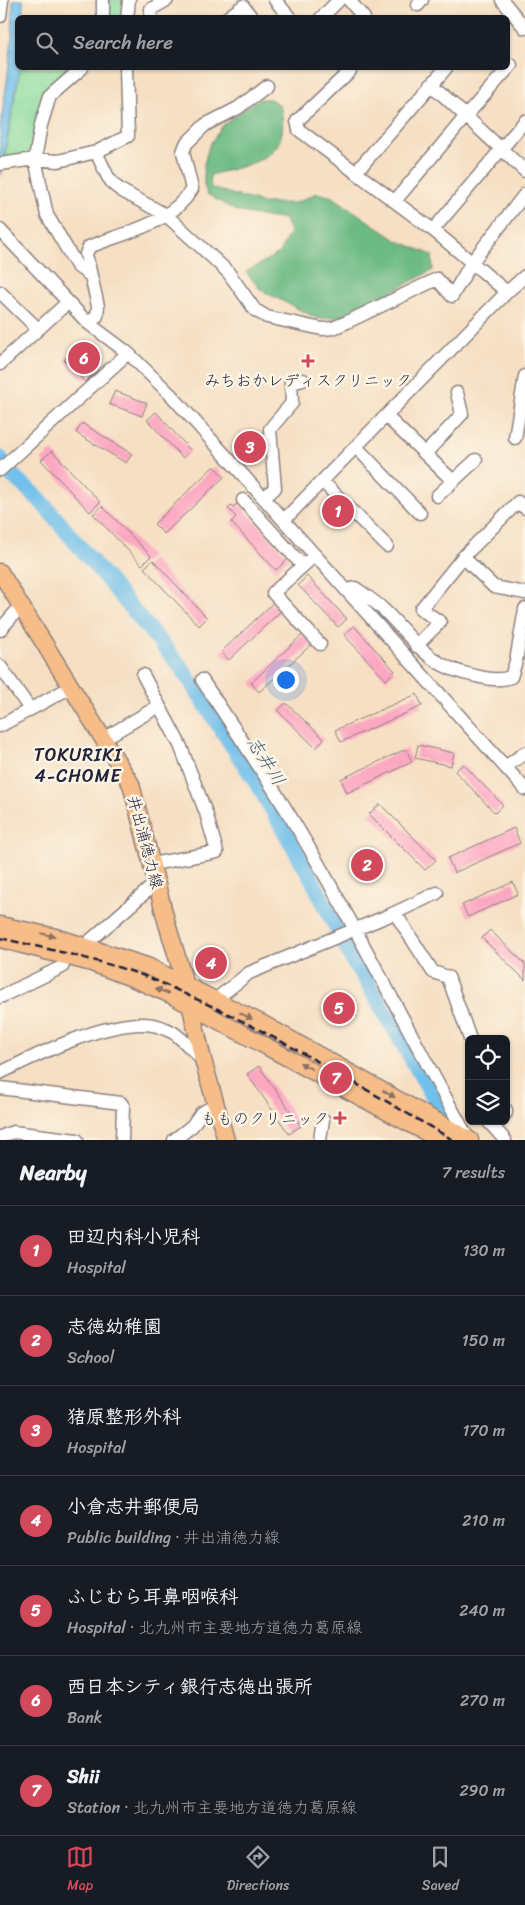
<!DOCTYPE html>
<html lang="en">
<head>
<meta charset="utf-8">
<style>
	body { margin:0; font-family:Sriracha,"Klee One",sans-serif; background:#242831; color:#f1f3f6 }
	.controls { position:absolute; right:15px; bottom:15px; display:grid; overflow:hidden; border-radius:8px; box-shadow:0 1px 4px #0004 }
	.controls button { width:45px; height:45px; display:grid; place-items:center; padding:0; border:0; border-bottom:1px solid #363941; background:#171b24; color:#f1f3f6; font:25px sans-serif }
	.you { position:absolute; left:285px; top:679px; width:18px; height:18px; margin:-12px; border:4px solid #fff; border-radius:50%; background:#1a73e8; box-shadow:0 0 0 8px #1a73e833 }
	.badge { display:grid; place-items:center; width:32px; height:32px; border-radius:50%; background:#d1495b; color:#fff; font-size:16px; font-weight:700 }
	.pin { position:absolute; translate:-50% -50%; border:2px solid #fff; box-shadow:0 1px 5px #0006 }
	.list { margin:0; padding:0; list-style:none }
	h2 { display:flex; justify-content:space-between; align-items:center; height:65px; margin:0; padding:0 20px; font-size:21px }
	h2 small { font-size:16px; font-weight:400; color:#9ea1a6 }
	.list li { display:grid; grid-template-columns:32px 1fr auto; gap:15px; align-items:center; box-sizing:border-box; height:90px; padding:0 20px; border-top:1px solid #363941 }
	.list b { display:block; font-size:19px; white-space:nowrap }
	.list p { margin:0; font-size:16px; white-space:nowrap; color:#9ea1a6 }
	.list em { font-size:16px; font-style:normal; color:#9ea1a6 }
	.icon { flex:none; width:28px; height:28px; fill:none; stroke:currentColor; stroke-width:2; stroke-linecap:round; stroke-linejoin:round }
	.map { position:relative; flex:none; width:525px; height:1140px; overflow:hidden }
	.search { position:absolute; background:#171b24; box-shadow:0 1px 4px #0004; left:15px; right:15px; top:15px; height:55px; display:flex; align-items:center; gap:12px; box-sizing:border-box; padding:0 18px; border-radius:8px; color:#9ea1a6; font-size:19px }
	.sheet { height:695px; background:#171b24 }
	nav { display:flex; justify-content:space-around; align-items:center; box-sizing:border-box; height:70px; border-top:1px solid #363941; background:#171b24; font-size:14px; color:#9ea1a6 }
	nav a { display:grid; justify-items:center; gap:2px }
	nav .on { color:#d1495b }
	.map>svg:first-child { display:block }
	.green { fill:#86da9c; stroke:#547e6c }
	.forest { fill:#6cba84; stroke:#476e60 }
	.water { fill:#71c0eb; stroke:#4a7193 }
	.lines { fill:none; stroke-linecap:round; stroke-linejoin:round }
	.river { stroke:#71c0eb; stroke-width:16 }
	.building { fill:#fca7c2 }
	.minor-casing { stroke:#8c807f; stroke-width:15 }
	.major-casing { stroke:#8c807f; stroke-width:19 }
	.minor { stroke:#fff; stroke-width:12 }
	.major { stroke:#f7bd88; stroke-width:16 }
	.rail { stroke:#22223b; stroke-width:2.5; stroke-dasharray:8 4; stroke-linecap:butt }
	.oneway { fill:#8c7062 }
	.poi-dot { fill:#d1495b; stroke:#fcf5e5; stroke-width:2 }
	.labels { text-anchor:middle; stroke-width:5; stroke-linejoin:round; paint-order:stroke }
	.poi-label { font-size:16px; fill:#22223b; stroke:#fcf5e5 }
	.street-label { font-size:16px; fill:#22223b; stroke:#fcf5e5 }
	.neighbourhood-label { font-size:18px; letter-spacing:1px; fill:#22223b; stroke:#fcf5e5 }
	.water-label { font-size:18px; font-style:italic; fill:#3e5979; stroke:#fcf5e5 }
</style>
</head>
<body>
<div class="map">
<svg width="525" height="1140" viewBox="0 0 525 1140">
	<rect width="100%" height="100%" fill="#fcf5e5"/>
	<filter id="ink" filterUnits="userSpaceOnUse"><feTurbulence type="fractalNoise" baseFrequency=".02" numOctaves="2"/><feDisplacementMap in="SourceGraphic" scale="10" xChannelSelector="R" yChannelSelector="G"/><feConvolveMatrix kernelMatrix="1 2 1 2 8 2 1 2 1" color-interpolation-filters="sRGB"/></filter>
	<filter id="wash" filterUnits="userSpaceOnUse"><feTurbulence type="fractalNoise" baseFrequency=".0096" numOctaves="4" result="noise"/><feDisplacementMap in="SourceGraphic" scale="20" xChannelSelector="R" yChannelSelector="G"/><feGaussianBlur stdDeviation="1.12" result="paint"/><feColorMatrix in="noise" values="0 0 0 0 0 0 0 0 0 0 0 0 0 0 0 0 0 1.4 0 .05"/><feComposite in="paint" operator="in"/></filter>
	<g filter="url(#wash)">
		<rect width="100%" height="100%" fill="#f6dfc3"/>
		<path class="green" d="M105 0H126L125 17H106Z
			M20 68H78L51 91 33 157 4 159Z"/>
		<path class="forest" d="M258 99H270L280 105C294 160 251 164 210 175L211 188 263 203H295L317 193 333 197 396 240 432 255 433 270 345 316 318 319 261 290 246 272 279 253 290 232 284 218H271L236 211 207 194 204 185V164L209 146 223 125Z"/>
		<path class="water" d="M13 0H23V17L18 18V68H20L0 177V128L7 82 12 38Z"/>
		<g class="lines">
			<path class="river" d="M0 458 6 470 40 500 181 667 261 790 312 879 355 965 364 977 448 1122"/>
		</g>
		<g id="blocks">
			<path class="building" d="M78 345 100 367 85 382 64 360Z
				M115 391 147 403 142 416 109 404Z
				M156 412 191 451 183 458 147 420Z
				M82 423 132 454 126 463 76 433Z
				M52 451 100 502 90 512 41 460Z
				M214 466 224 477 164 534 154 524Z
				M238 503 289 558 276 570 231 522 236 517 228 508 231 505 233 507Z
				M102 506 151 556 142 565 93 514Z
				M153 560 207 618 199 626 144 568Z
				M307 576 347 619 338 627 298 585Z
				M273 603 281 611 229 660 221 652Z
				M354 626 395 671 386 680 344 635Z
				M303 634 312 644 259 692 251 683Z
				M417 694 422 706 341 742 335 730Z
				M286 703 324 739 316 748 278 711Z
				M418 745 454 753 451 766 415 758Z
				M406 749 412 762 347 793 341 779Z
				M463 764 503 805 495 813 455 771Z
				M380 804 436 860 425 870 369 814Z
				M514 828 520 843 454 873 448 858Z
				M513 882 518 894 468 917 462 905Z
				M490 930 525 964V980L482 938Z
				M259 1066 301 1126 289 1134 247 1074Z"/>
		</g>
	</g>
	<g filter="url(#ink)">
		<use href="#blocks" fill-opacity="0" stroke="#8c807f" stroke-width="1"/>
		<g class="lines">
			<g class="minor-casing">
				<path id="minor" d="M103 0V18
					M275 0 290 18
					M349 0 364 18
					M502 0 525 28
					M418 5 422 0
					M0 16 2 0
					M127 18 129 0
					M151 18V9L167 0
					M227 18 243 6 252 18
					M321 18 339 0
					M82 68 50 96 41 125 35 159 47 215 77 266 91 276
					M347 68 350 71 297 121 299 130 433 230 507 292
					M431 84 525 171
					M96 152 108 177 114 185 122 191 166 215 212 257 228 272 255 310 267 317 322 329 333 328 347 322 437 279 452 296 472 262 525 194
					M0 164 35 159 58 161 96 152 128 136 126 68
					M356 172 446 68
					M395 201 466 116 511 65
					M0 230 88 323 128 353 171 395 525 789
					M433 230 525 121
					M0 292 38 329
					M88 323 97 316 98 306 86 254 89 247C125 232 170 225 192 189L183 152 186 144 205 125 238 108 267 86
					M0 364 68 302
					M386 416 453 481
					M515 438 525 376
					M356 447 420 513
					M425 454 462 414 457 393
					M0 470 128 353
					M322 481 387 546
					M437 496 476 460
					M264 498 275 488 270 429 292 403 291 383 303 380
					M243 500 303 566
					M525 508 518 502 463 557 494 587 525 593
					M284 520 507 292 525 276
					M315 555 273 593 320 644
					M351 589 355 588C365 595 376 602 385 611 417 643 428 667 476 676 488 679 499 681 511 677L516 661 525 609
					M0 630 21 606
					M416 646 440 622 421 609 463 557
					M0 666 30 709
					M143 675 180 745 206 813 217 852 152 864
					M202 680C240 737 278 794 312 853 367 947 415 1045 469 1140
					M0 726 71 687
					M103 739 159 706
					M505 767 525 753
					M395 913 433 972 448 977 470 1039
					M84 946 157 882
					M0 997 62 967 66 957
					M215 1000 249 973 390 915 437 893
					M0 1073C38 1054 111 1018 153 1025 159 1026 166 1029 172 1032 179 1035 195 1053 203 1060
					M0 1088 121 1103 123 1106 122 1140
					M506 1110V1113
					M488 1121 505 1140
					M0 1137 13 1132 77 1140
					M174 1140 192 1126 201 1113 216 1105
					M320 1140 323 1119"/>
			</g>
			<g class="major-casing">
				<path id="major" d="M0 572 131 784 167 924 186 986 203 1060 226 1140
					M0 925 56 937 147 966 263 1024 470 1140
					M0 939 92 963 132 978 171 995 440 1140"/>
			</g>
			<use href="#minor" class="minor"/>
			<use href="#major" class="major"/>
			<path class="rail" d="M0 938C48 949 96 959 142 975 164 983 184 994 205 1003 291 1043 371 1093 453 1140"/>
		</g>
		<defs><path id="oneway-solid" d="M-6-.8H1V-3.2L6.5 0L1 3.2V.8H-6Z" transform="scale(1.25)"/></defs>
		<g class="oneway">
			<use href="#oneway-solid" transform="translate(48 935) rotate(13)"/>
			<use href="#oneway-solid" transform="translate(162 991) rotate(-157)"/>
			<use href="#oneway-solid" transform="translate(246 1016) rotate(26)"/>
			<use href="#oneway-solid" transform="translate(306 1066) rotate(-151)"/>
			<use href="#oneway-solid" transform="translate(389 1094) rotate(29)"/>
		</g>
	</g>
	<g class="poi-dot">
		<path d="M305.5 353.5h5v5h5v5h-5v5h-5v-5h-5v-5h5z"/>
		<path d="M337.5 1110.5h5v5h5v5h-5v5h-5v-5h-5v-5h5z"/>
	</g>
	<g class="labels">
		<g class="poi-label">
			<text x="308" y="386">みちおかレディスクリニック</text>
			<text x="329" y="1124" text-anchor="end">もものクリニック</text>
		</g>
		<g class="street-label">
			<text transform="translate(146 842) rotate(75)" y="6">井出浦徳力線</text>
		</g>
		<g class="neighbourhood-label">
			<text x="78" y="761">TOKURIKI<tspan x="78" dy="21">4-CHOME</tspan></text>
		</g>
		<g class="water-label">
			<text transform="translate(266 761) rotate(58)" y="6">志井川</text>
		</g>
	</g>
</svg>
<div class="controls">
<button><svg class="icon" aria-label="locate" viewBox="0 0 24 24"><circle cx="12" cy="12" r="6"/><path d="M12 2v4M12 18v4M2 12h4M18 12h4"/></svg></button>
<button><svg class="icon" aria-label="layers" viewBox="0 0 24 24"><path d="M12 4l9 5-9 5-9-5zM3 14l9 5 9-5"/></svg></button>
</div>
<div class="you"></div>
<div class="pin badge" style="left:338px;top:511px">1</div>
<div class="pin badge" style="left:367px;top:865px">2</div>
<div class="pin badge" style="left:250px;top:447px">3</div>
<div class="pin badge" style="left:211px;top:963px">4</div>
<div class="pin badge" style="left:339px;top:1008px">5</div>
<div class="pin badge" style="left:84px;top:358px">6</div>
<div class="pin badge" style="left:336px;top:1078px">7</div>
<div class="search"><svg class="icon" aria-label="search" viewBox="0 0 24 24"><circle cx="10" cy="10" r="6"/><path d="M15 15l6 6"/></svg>Search here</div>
</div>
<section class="sheet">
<h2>Nearby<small>7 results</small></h2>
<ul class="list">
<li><span class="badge">1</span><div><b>田辺内科小児科</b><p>Hospital</p></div><em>130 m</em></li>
<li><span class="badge">2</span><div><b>志徳幼稚園</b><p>School</p></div><em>150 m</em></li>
<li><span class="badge">3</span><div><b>猪原整形外科</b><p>Hospital</p></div><em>170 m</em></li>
<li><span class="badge">4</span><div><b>小倉志井郵便局</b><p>Public building · 井出浦徳力線</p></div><em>210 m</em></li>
<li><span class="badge">5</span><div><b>ふじむら耳鼻咽喉科</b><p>Hospital · 北九州市主要地方道徳力葛原線</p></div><em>240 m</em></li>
<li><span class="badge">6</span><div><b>西日本シティ銀行志徳出張所</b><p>Bank</p></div><em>270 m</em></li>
<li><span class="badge">7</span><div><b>Shii</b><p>Station · 北九州市主要地方道徳力葛原線</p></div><em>290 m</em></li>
</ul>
</section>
<nav>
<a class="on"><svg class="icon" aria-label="map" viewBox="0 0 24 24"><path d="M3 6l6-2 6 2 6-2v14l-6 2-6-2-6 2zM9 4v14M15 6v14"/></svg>Map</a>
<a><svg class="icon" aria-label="directions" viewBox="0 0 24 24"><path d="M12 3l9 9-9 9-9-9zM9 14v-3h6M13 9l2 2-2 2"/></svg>Directions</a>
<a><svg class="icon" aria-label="saved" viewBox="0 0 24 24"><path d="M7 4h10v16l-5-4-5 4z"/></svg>Saved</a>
</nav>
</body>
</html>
